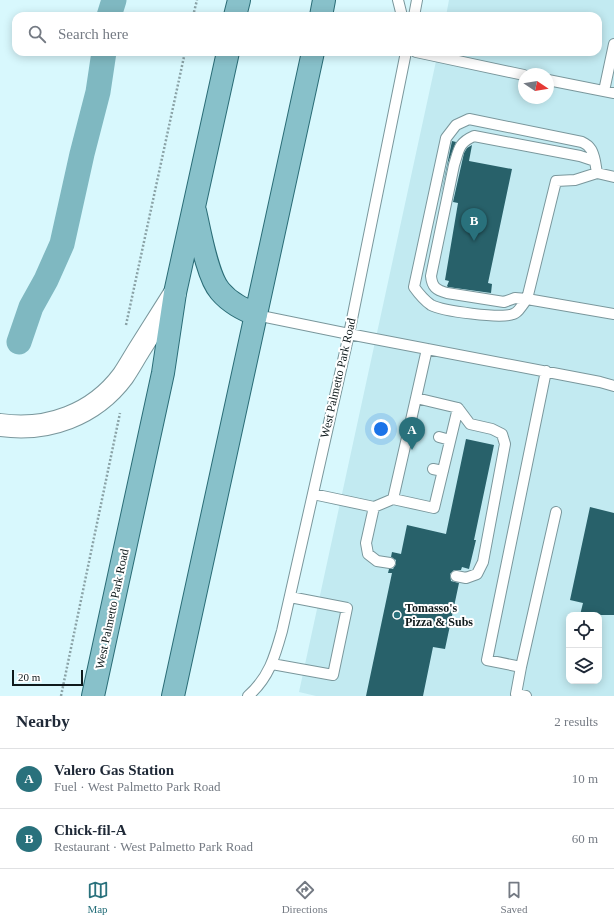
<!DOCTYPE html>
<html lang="en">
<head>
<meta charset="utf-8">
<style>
	body { margin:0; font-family:Georgia,serif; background:#f2f2f3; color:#1f2937 }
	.controls { position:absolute; right:12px; bottom:12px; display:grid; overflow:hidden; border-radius:8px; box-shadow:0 2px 10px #0003 }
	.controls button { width:36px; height:36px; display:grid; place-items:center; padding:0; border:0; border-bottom:1px solid #e0e1e3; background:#fff; color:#1f2937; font:20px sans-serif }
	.compass { position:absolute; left:518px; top:68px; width:36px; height:36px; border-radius:50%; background:#fff; box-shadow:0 2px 10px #0003; rotate:102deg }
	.scale { position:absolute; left:12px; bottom:10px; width:71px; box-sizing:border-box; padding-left:4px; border:2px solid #0f1a1c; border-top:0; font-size:11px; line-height:14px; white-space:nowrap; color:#0f1a1c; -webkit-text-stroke:3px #fff; paint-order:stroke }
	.you { position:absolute; left:381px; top:429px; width:14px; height:14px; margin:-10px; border:3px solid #fff; border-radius:50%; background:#1a73e8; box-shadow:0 0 0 6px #1a73e833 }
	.badge { display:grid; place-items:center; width:26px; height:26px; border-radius:50%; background:#29717c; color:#fff; font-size:13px; font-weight:700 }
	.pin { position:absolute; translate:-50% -33px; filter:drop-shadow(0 1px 2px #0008) }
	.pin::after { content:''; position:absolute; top:21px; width:14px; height:12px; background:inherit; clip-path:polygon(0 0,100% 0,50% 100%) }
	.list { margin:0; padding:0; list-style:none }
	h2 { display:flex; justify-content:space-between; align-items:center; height:52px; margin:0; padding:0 16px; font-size:17px }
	h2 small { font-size:13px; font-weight:400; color:#747a83 }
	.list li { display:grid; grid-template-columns:26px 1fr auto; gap:12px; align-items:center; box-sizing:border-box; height:60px; padding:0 16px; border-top:1px solid #e0e1e3 }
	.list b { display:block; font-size:15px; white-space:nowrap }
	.list p { margin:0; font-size:13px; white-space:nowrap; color:#747a83 }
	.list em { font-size:13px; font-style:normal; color:#747a83 }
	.icon { flex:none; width:22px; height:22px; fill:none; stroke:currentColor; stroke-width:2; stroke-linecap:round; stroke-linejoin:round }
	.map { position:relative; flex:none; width:614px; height:696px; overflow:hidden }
	.search { position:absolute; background:#fff; box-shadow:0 2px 10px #0003; left:12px; right:12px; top:12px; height:44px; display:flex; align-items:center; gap:10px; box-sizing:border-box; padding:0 14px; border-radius:12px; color:#747a83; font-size:15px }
	.sheet { height:172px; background:#fff }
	nav { display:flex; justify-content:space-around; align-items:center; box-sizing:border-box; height:56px; border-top:1px solid #e0e1e3; background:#fff; font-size:11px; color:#747a83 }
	nav a { display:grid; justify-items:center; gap:2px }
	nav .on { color:#29717c }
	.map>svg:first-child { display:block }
	.built { fill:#c2eaf1; fill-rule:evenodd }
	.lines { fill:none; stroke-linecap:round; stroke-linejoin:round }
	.canal { stroke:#7fb8c1; stroke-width:25 }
	.building { fill:#28616a }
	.lane-casing { stroke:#7a979c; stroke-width:12 }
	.secondary-casing { stroke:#7a979c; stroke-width:24 }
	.primary-casing { stroke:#2a6c76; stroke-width:24 }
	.path { stroke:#8aa2a6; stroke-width:2.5; stroke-dasharray:2 2; stroke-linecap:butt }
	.lane { stroke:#fff; stroke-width:10 }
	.secondary { stroke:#fff; stroke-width:22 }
	.primary { stroke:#88c1ca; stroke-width:22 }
	.poi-dot { fill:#29717c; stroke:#fff; stroke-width:1.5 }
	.labels { text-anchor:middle; stroke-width:4; stroke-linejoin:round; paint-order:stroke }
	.street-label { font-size:12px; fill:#0f1a1c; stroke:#fff }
	.poi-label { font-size:12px; font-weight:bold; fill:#0f1a1c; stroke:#fff; text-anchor:start }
</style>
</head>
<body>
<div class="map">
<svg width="614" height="696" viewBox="0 0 614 696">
	<rect width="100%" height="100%" fill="#d8f8fd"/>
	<path class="built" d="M449 0H614V696H316L299 692 438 52H598V16H446ZM524 74H548V98H524ZM569 615H599V681H569Z"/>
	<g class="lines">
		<path class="canal" d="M109 16 114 0
			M19 342 31 307 46 280 62 244 82 154 98 92 104 52"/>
	</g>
	<path class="building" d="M452 141 456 142 448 163 440 199Z
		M472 145 469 161 512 169 488 283 492 284 491 293 448 287 447 286 449 281 445 280 458 203 453 202 464 153 467 148Z
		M466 439 494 445 474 540H476L469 569 462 567 461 570H454L450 574 451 581 459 583 445 649 433 647 423 696H366L392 573H388L389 569H393L396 564V560L391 557 392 552 401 554 407 525 446 534Z
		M590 507 614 513V615H580L583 603 570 600Z"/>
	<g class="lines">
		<g class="lane-casing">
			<path id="lane" d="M398 0 402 16
				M414 16 417 0
				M416 52 524 75
				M548 80 614 93
				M604 91 614 44
				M614 177 597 173 575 180 556 181 527 299 614 314
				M527 299C523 304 518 313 513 314 501 319 442 311 431 305 424 300 419 294 414 287L446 138 456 125 469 119 582 142C591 146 593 152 595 161
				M527 299 515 298 504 302 447 293C436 290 432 287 431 276L454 165C459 150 458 143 474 136L580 156 595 161 597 173
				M256 315 349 334 600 382 614 386
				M546 371 487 660 521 667 556 512
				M439 437 450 440
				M433 469 443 471
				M313 494 374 507 393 499 434 508 458 408 416 398 427 349
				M393 499 416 398
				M374 507 366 543 368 554 377 561 390 563
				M456 576 466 578 477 574 483 562 505 444 502 434 492 429 470 424 458 408
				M272 664 333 675 347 608 290 597
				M521 667 516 694 526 696
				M248 696C269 678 275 656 282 631L349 334 406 52"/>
		</g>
		<g class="secondary-casing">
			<path id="secondary" d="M0 425C47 432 94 415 123 376 129 367 134 358 139 350 151 331 163 312 175 293"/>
		</g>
		<g class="primary-casing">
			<path id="primary" d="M235 16 239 0
				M321 16 324 0
				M195 211C200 232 207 276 220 291 230 303 243 309 256 315
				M93 696 163 373 175 293 228 52
				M173 696 313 52"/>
		</g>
		<path class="path" d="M193 16 197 0
			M126 325 185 52
			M61 696 120 413"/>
		<use href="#lane" class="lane"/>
		<use href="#secondary" class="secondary"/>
		<use href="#primary" class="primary"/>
	</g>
	<circle class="poi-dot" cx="397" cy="615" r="4"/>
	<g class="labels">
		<g class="street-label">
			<text transform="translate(338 378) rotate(-77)" y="4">West Palmetto Park Road</text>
			<text transform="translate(112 609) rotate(-78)" y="4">West Palmetto Park Road</text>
		</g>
		<g class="poi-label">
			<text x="405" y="612">Tomasso's<tspan x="405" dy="14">Pizza &amp; Subs</tspan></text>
		</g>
	</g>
</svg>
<div class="controls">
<button><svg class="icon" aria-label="locate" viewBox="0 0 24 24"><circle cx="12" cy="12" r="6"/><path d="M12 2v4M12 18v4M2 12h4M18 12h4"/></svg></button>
<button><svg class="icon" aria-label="layers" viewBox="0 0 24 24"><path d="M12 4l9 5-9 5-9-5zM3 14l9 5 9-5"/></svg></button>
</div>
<svg class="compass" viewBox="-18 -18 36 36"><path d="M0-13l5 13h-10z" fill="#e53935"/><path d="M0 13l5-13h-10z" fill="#747a83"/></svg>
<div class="scale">20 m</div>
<div class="you"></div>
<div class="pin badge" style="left:412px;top:450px">A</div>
<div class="pin badge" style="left:474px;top:241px">B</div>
<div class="search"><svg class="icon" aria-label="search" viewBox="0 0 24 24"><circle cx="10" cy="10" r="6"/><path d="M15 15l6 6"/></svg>Search here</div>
</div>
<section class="sheet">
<h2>Nearby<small>2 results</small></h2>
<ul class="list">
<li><span class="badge">A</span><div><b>Valero Gas Station</b><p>Fuel · West Palmetto Park Road</p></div><em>10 m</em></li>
<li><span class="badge">B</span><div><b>Chick-fil-A</b><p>Restaurant · West Palmetto Park Road</p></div><em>60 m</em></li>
</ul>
</section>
<nav>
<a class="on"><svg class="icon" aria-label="map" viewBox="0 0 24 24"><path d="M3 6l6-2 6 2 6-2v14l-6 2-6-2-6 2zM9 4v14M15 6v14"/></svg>Map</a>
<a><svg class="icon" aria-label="directions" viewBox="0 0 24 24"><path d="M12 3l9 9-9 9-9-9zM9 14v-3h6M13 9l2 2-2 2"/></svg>Directions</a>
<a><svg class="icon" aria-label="saved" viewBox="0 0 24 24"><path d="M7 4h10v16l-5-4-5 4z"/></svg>Saved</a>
</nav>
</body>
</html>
